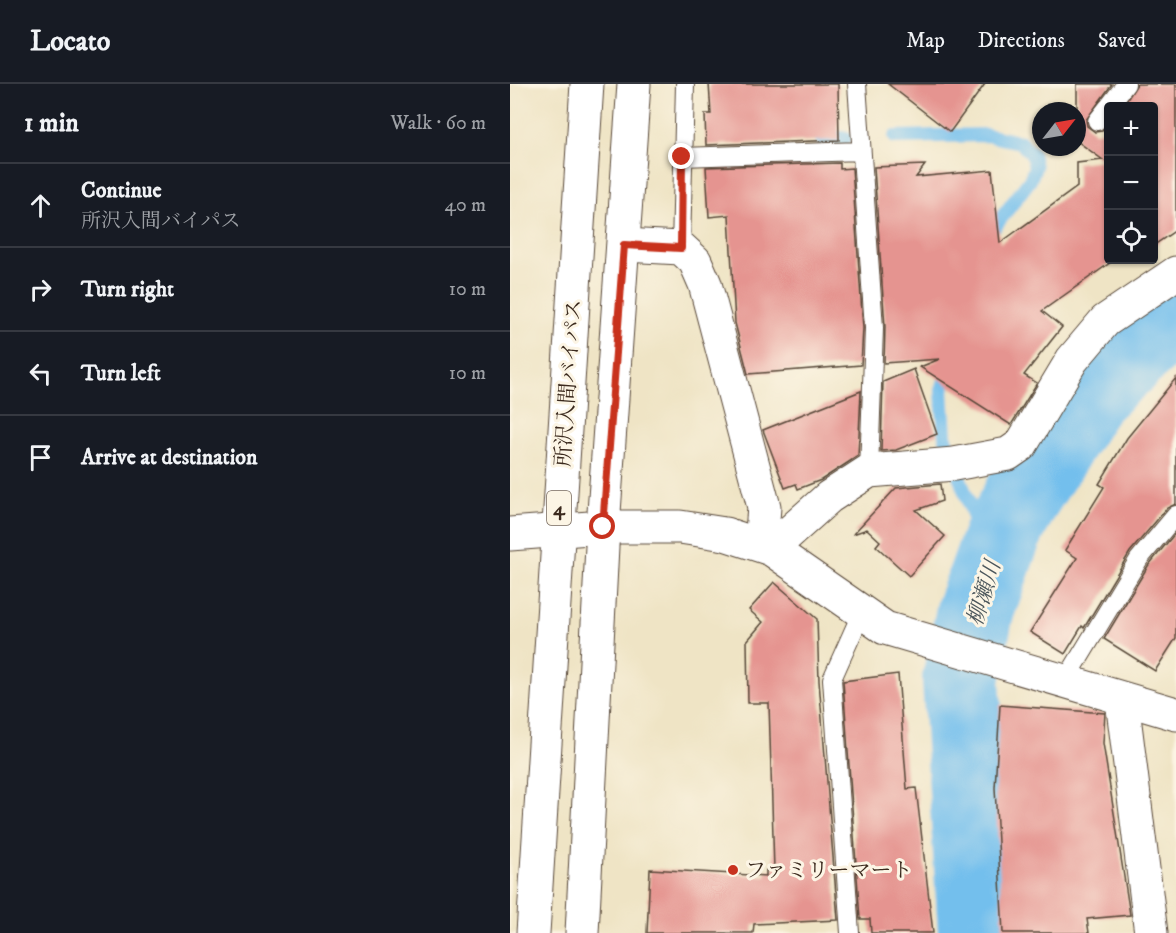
<!DOCTYPE html>
<html lang="en">
<head>
<meta charset="utf-8">
<style>
	body { margin:0; font-family:"IM FELL DW Pica","Noto Serif JP",serif; background:#242831; color:#f1f3f6 }
	.controls { position:absolute; right:18px; top:18px; display:grid; overflow:hidden; border-radius:6px; box-shadow:0 2px 4px #0004 }
	.controls button { width:54px; height:54px; display:grid; place-items:center; padding:0; border:0; border-bottom:2px solid #363941; background:#171b24; color:#f1f3f6; font:30px sans-serif }
	.compass { position:absolute; left:522px; top:18px; width:54px; height:54px; border-radius:50%; background:#171b24; box-shadow:0 2px 4px #0004; rotate:59deg }
	.stop { position:absolute; width:18px; height:18px; margin:-14px; border:4px solid #c8321e; border-radius:50%; background:#fff }
	.stop.end { background:#c8321e; border-color:#fff; box-shadow:0 2px 6px #0008 }
	.list { margin:0; padding:0; list-style:none }
	h2 { display:flex; justify-content:space-between; align-items:center; height:78px; margin:0; padding:0 24px; font-size:26px }
	h2 small { font-size:20px; font-weight:400; color:#9ea1a6 }
	.list li { display:grid; grid-template-columns:39px 1fr auto; gap:18px; align-items:center; box-sizing:border-box; height:84px; padding:0 24px; border-top:2px solid #363941 }
	.list b { display:block; font-size:22px; white-space:nowrap }
	.list p { margin:0; font-size:20px; white-space:nowrap; color:#9ea1a6 }
	.list em { font-size:20px; font-style:normal; color:#9ea1a6 }
	.icon { flex:none; width:33px; height:33px; fill:none; stroke:currentColor; stroke-width:2; stroke-linecap:round; stroke-linejoin:round }
	.map { position:relative; flex:none; width:666px; height:849px; overflow:hidden }
	header { display:flex; align-items:center; gap:36px; box-sizing:border-box; height:84px; padding:0 30px; background:#171b24; border-bottom:2px solid #363941 }
	header strong { font-size:28px }
	nav { display:flex; gap:33px; margin-inline-start:auto; font-size:21px }
	main { display:flex }
	aside { flex:1; background:#171b24 }
	.map>svg:first-child { display:block }
	.lines { fill:none; stroke-linecap:round; stroke-linejoin:round }
	.stream { stroke:#73bfed; stroke-width:14 }
	.river { stroke:#73bfed; stroke-width:78 }
	.building { fill:#e59490 }
	.lane-casing { stroke:#564637; stroke-width:20 }
	.street-casing { stroke:#564637; stroke-width:35 }
	.secondary-casing { stroke:#564637; stroke-width:35 }
	.primary-casing { stroke:#564637; stroke-width:35 }
	.lane { stroke:#fff; stroke-width:18 }
	.street { stroke:#fff; stroke-width:33 }
	.secondary { stroke:#fff; stroke-width:33 }
	.primary { stroke:#fff; stroke-width:33 }
	.route { stroke:#c8321e; stroke-width:8 }
	.poi-dot { fill:#c8321e; stroke:#fcf5e5; stroke-width:2 }
	.labels { text-anchor:middle; stroke-width:6; stroke-linejoin:round; paint-order:stroke }
	.shield { fill:#fcf5e5; stroke:#75675a; stroke-width:1.5 }
	.shield-label { font-size:20px; font-weight:bold; fill:#3b2a1e }
	.street-label { font-size:21px; fill:#3b2a1e; stroke:#fcf5e5 }
	.poi-label { font-size:21px; fill:#3b2a1e; stroke:#fcf5e5; text-anchor:start }
	.water-label { font-size:22px; font-style:italic; fill:#4c575c; stroke:#fcf5e5 }
</style>
</head>
<body>
<header>
<strong>Locato</strong>
<nav><a>Map</a><a>Directions</a><a>Saved</a></nav>
</header>
<main>
<aside>
<h2>1 min<small>Walk · 60 m</small></h2>
<ul class="list">
<li><svg class="icon" aria-label="ahead" viewBox="0 0 24 24"><path d="M12 20V5M6 11l6-6 6 6"/></svg><div><b>Continue</b><p>所沢入間バイパス</p></div><em>40 m</em></li>
<li><svg class="icon" aria-label="right" viewBox="0 0 24 24"><path d="M7 20v-9h11M14 6l5 5-5 5"/></svg><div><b>Turn right</b></div><em>10 m</em></li>
<li><svg class="icon" aria-label="left" viewBox="0 0 24 24"><path d="M17 20v-9H6M10 6l-5 5 5 5"/></svg><div><b>Turn left</b></div><em>10 m</em></li>
<li><svg class="icon" aria-label="arrive" viewBox="0 0 24 24"><path d="M6 21V4h12l-3 4 3 4H6"/></svg><div><b>Arrive at destination</b></div></li>
</ul>
</aside>
<div class="map">
<svg width="666" height="849" viewBox="0 0 666 849">
	<rect width="100%" height="100%" fill="#fcf5e5"/>
	<filter id="ink" filterUnits="userSpaceOnUse"><feTurbulence type="fractalNoise" baseFrequency=".0167" numOctaves="2"/><feDisplacementMap in="SourceGraphic" scale="12" xChannelSelector="R" yChannelSelector="G"/><feConvolveMatrix kernelMatrix="1 2 1 2 8 2 1 2 1" color-interpolation-filters="sRGB"/></filter>
	<filter id="wash" filterUnits="userSpaceOnUse"><feTurbulence type="fractalNoise" baseFrequency=".008" numOctaves="4" result="noise"/><feDisplacementMap in="SourceGraphic" scale="24" xChannelSelector="R" yChannelSelector="G"/><feGaussianBlur stdDeviation="1.35" result="paint"/><feColorMatrix in="noise" values="0 0 0 0 0 0 0 0 0 0 0 0 0 0 0 0 0 1.4 0 .05"/><feComposite in="paint" operator="in"/></filter>
	<g filter="url(#wash)">
		<rect width="100%" height="100%" fill="#efe4c5"/>
		<g class="lines">
			<path class="stream" d="M385 53 476 51 510 58 522 70 525 83 520 96 477 153
				M312 55 335 54
				M440 281 432 306 435 352 480 479"/>
			<path class="river" d="M467 849 451 596 465 527 493 449 512 412 576 312 653 242 666 234"/>
		</g>
		<g id="blocks">
			<path class="building" d="M199 0H328L329 56 196 61 195 30H201Z
				M378 0H475L440 48Z
				M567 0H602L576 36 577 42 585 48 592 47 598 41V176H604L532 227 552 243 514 291 527 299 501 341 410 283 430 275 374 279 375 243 364 83 415 81 406 93 482 86 490 159 567 103V79L593 76 567 57Z
				M627 0H666V146L644 161V22H613Z
				M330 79V85L342 84 353 244 351 281 238 290 225 239 219 131 199 133 196 83Z
				M404 285 427 350 386 366 371 367 373 298Z
				M666 294V420L657 424 620 468 574 544 572 542 555 570 520 548 567 474 555 466 594 403 589 400 617 354Z
				M351 307 348 372 311 396 288 405 286 400 275 404 253 346Z
				M430 400 432 417 406 426 435 452 399 492 366 462 370 457 357 445 343 450 386 404Z
				M666 448V554L645 587 594 555 638 482Z
				M264 498 307 535 309 597 328 836 244 840 243 849H137L140 785 256 792V786H264L259 619H238L237 557 253 538 239 526Z
				M388 590 397 705 406 704 423 849H361L360 835H350L333 597Z
				M490 621 595 629 593 659 620 831 577 835 579 849H493L485 704Z"/>
		</g>
	</g>
	<g filter="url(#ink)">
		<use href="#blocks" fill-opacity="0" stroke="#564637" stroke-width="1.5"/>
		<g class="lines">
			<g class="lane-casing">
				<path id="lane" d="M347 0 364 244 359 387
					M599 22 616 0
					M587 37 598 23
					M172 73 351 67
					M171 164 175 0
					M554 599 629 475 666 431
					M340 849 322 595 351 530"/>
			</g>
			<g class="street-casing">
				<path id="street" d="M114 161 171 164 185 177 195 200 254 423 251 461
					M261 465 319 413 359 387 444 380 498 370 511 361 562 276 595 237 666 189
					M612 616 641 849"/>
			</g>
			<g class="secondary-casing">
				<path id="secondary" d="M0 450 93 443H170L215 450 261 465 375 544 666 630"/>
			</g>
			<g class="primary-casing">
				<path id="primary" d="M23 849 77 0
					M72 849 93 443 124 0"/>
			</g>
			<use href="#lane" class="lane"/>
			<use href="#street" class="street"/>
			<use href="#secondary" class="secondary"/>
			<use href="#primary" class="primary"/>
		</g>
	</g>
	<g class="lines" filter="url(#ink)">
		<path class="route" d="M93 443 114 161 171 164 172 73"/>
	</g>
	<circle class="poi-dot" cx="223" cy="786" r="6"/>
	<g class="labels">
		<rect class="shield" x="37" y="407" width="24" height="34" rx="4.5"/>
		<g class="shield-label">
			<text x="49" y="431">4</text>
		</g>
		<g class="street-label">
			<text transform="translate(58 299) rotate(-86)" y="7">所沢入間バイパス</text>
		</g>
		<g class="poi-label">
			<text x="235" y="793">ファミリーマート</text>
		</g>
		<g class="water-label">
			<text transform="translate(473 509) rotate(-73)" y="8">柳瀬川</text>
		</g>
	</g>
</svg>
<div class="controls">
<button>+</button>
<button>−</button>
<button><svg class="icon" aria-label="locate" viewBox="0 0 24 24"><circle cx="12" cy="12" r="6"/><path d="M12 2v4M12 18v4M2 12h4M18 12h4"/></svg></button>
</div>
<svg class="compass" viewBox="-18 -18 36 36"><path d="M0-13l5 13h-10z" fill="#e53935"/><path d="M0 13l5-13h-10z" fill="#9ea1a6"/></svg>
<div class="stop" style="left:93px;top:443px"></div>
<div class="stop end" style="left:172px;top:73px"></div>
</div>
</main>
</body>
</html>
